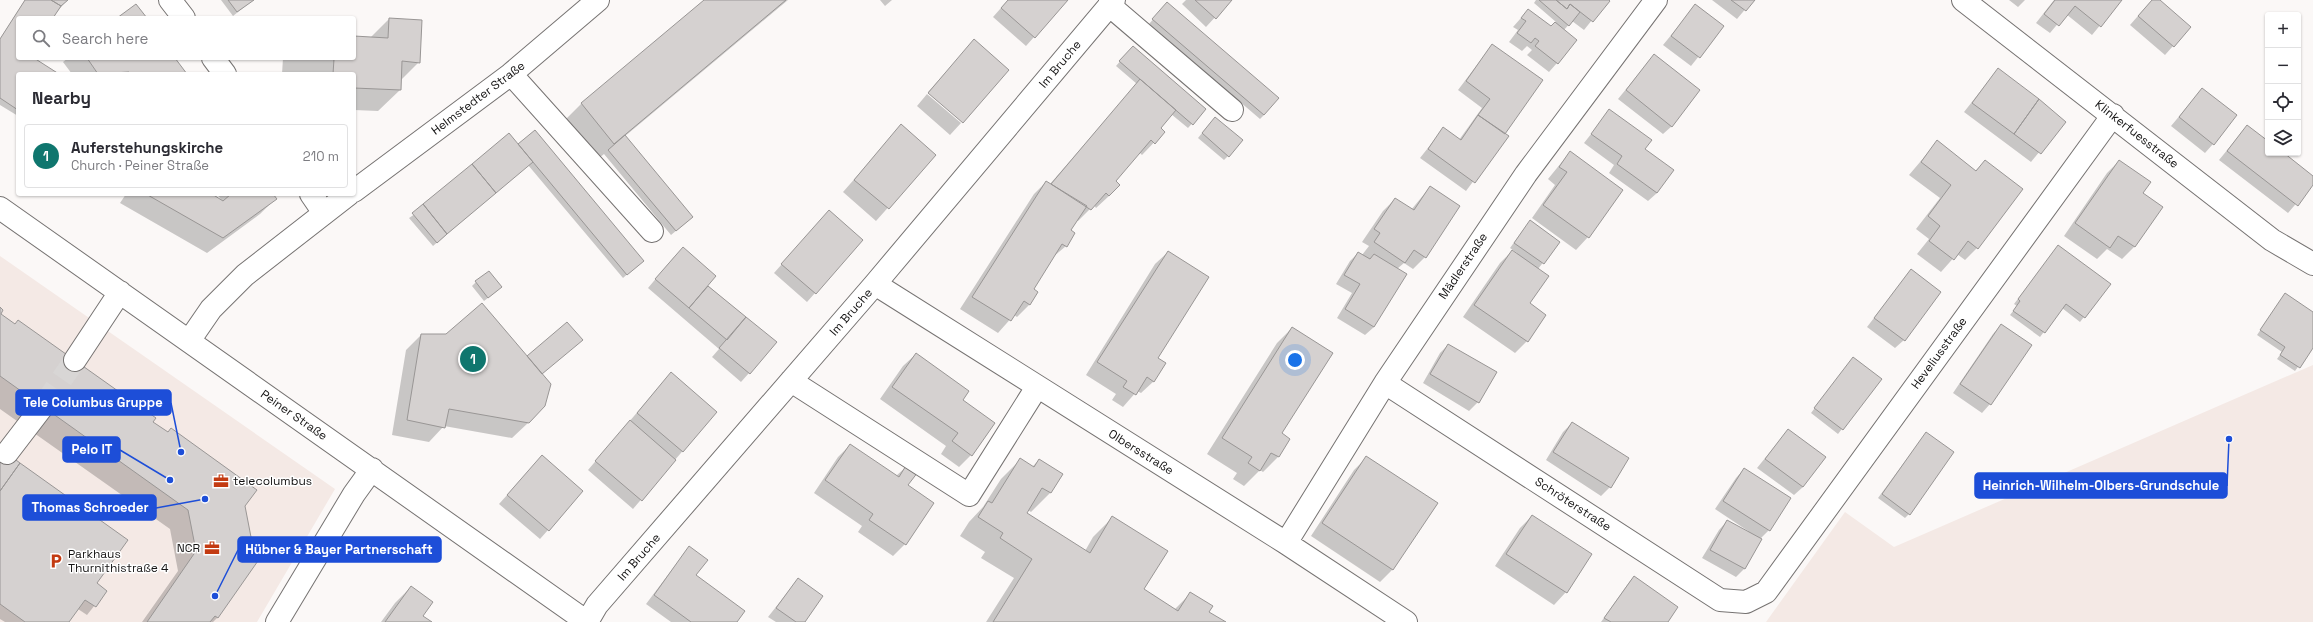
<!DOCTYPE html>
<html lang="en">
<head>
<meta charset="utf-8">
<style>
	body { margin:0; font-family:"Space Grotesk",sans-serif; background:#f2f2f3; color:#2b2b33 }
	.controls { position:absolute; right:12px; top:12px; display:grid; overflow:hidden; border-radius:4px; box-shadow:0 1px 3px #0004 }
	.controls button { width:36px; height:36px; display:grid; place-items:center; padding:0; border:0; border-bottom:1px solid #e1e1e2; background:#fff; color:#2b2b33; font:20px sans-serif }
	.you { position:absolute; left:1295px; top:360px; width:14px; height:14px; margin:-10px; border:3px solid #fff; border-radius:50%; background:#1a73e8; box-shadow:0 0 0 6px #1a73e833 }
	.badge { display:grid; place-items:center; width:26px; height:26px; border-radius:50%; background:#0f766e; color:#fff; font-size:13px; font-weight:700 }
	.pin { position:absolute; translate:-50% -50%; border:2px solid #fff; box-shadow:0 1px 4px #0006 }
	.list { margin:0; padding:0; list-style:none }
	h2 { display:flex; justify-content:space-between; align-items:center; height:52px; margin:0; padding:0 16px; font-size:17px }
	h2 small { font-size:13px; font-weight:400; color:#7c7c81 }
	.list li { display:grid; grid-template-columns:26px 1fr auto; gap:12px; align-items:center; box-sizing:border-box; height:64px; margin:0 8px 8px; padding:0 8px; border:1px solid #e1e1e2; border-radius:4px }
	.list b { display:block; font-size:15px; white-space:nowrap }
	.list p { margin:0; font-size:13px; white-space:nowrap; color:#7c7c81 }
	.list em { font-size:13px; font-style:normal; color:#7c7c81 }
	.icon { flex:none; width:22px; height:22px; fill:none; stroke:currentColor; stroke-width:2; stroke-linecap:round; stroke-linejoin:round }
	.map { position:relative; flex:none; width:2313px; height:622px; overflow:hidden }
	.search { position:absolute; background:#fff; box-shadow:0 1px 3px #0004; left:16px; top:16px; width:340px; height:44px; display:flex; align-items:center; gap:10px; box-sizing:border-box; padding:0 14px; border-radius:4px; color:#7c7c81; font-size:15px }
	.panel { position:absolute; background:#fff; box-shadow:0 1px 3px #0004; left:16px; top:72px; width:340px; height:124px; border-radius:4px }
	.map>svg:first-child { display:block }
	.built { fill:#f4e9e5 }
	.shadow { fill:#0003 }
	.building { fill:#d5d1d0; stroke:#999695 }
	.lines { fill:none; stroke-linecap:round; stroke-linejoin:round }
	.minor-tunnel { stroke:#d8d6d5; stroke-width:22; stroke-dasharray:22 11; stroke-linecap:butt }
	.minor-casing { stroke:#767372; stroke-width:24 }
	.minor { stroke:#fff; stroke-width:22 }
	.labels { text-anchor:middle; stroke-width:3; stroke-linejoin:round; paint-order:stroke }
	.street-label { font-size:12px; fill:#141313; stroke:#fff }
	.poi-label { font-size:12px; fill:#141313; stroke:#fff; text-anchor:start }
	.leader { fill:none; stroke:#1d4ed8; stroke-width:1.5 }
	.callout-dot { fill:#1d4ed8; stroke:#fff; stroke-width:1.5 }
	.callout { fill:#1d4ed8; stroke:#1d4ed8; stroke-width:1.5 }
	.callout-label { font-size:13px; text-anchor:middle; font-weight:bold; fill:#fff }
</style>
</head>
<body>
<div class="map">
<svg width="2313" height="622" viewBox="0 0 2313 622">
	<rect width="100%" height="100%" fill="#fbf8f7"/>
	<path class="built" d="M0 256 335 489 257 622H0Z
		M2313 365V622H1766L1845 512 1894 547Z"/>
	<path class="shadow" d="M25 0H67L52 18H18V58H32L57 74H18V116L0 105V39Z
		M221 0H253L233 16Z
		M706 0H788L624 137 688 221 671 235 604 154 598 159 566 119 581 104Z
		M880 0H892L885 6Z
		M1008 0H1067L1026 46 993 17Z
		M1186 0H1231L1206 27 1182 4Z
		M1536 0H1608L1584 30 1572 21 1564 30 1557 63 1549 72 1527 55 1532 50 1527 46 1522 51 1509 42 1518 30 1513 27 1528 10 1551 28 1556 22 1534 3Z
		M1712 0H1753L1737 19Z
		M2009 0H2025L2018 7Z
		M2054 0H2121L2092 35 2066 14 2050 33 2036 23Z
		M2152 0H2159L2173 46 2165 55 2130 25Z
		M1695 6 1723 26 1691 66 1663 45Z
		M1163 8 1264 115 1260 119 1149 24Z
		M389 19 419 62 400 81V90L378 111 354 110V74H282L283 58H354V37L370 38Z
		M974 41 963 122 928 92Z
		M1492 45 1504 134 1507 136 1466 191 1420 158 1443 129 1459 140 1482 108 1458 90Z
		M1129 51 1205 109 1188 128 1171 114 1159 128 1164 132 1142 155 1139 152 1114 181 1118 185 1109 196 1096 208 1094 205 1078 221 1077 220 1070 231 1066 246 1053 257 1032 289 1037 292 1029 305 1017 317 1014 315 998 333 960 309 1034 194 1046 182 1050 184 1137 84 1116 66Z
		M1654 55 1672 126 1663 134 1618 99Z
		M68 58H174L186 74H72L63 62Z
		M1998 69 2064 122 2031 162 1964 112Z
		M2202 89 2213 144 2205 153 2171 126Z
		M927 94 961 123 950 135 917 106Z
		M1610 110 1644 150 1657 193 1648 201 1609 173 1614 165 1584 143Z
		M1211 122 1228 156 1224 160 1198 138Z
		M901 126 935 155 876 221 843 192Z
		M2247 126 2268 142V153H2282L2313 177V184L2288 213 2219 160Z
		M1937 142 1975 171 1985 162 1977 248 1965 260 1957 254 1941 272 1917 254 1929 239 1916 229 1940 198 1909 175Z
		M518 145 638 265 623 278 528 165 433 246 409 218Z
		M1570 152 1588 237 1576 250 1532 218 1555 185 1548 179Z
		M2119 161 2142 194 2161 207 2134 247 2122 259 2107 249 2097 259 2064 236 2107 173Z
		M1430 187 1425 257 1413 269 1404 263 1397 269 1374 327 1365 335 1337 318 1352 293 1336 284 1350 261 1358 253 1362 255 1369 246 1362 242 1383 211 1395 199 1411 210Z
		M126 194H210L222 201 217 194H272L275 199 260 214 207 253 120 203Z
		M829 211 815 293 807 302 774 273Z
		M1526 226 1559 242 1538 269 1529 303 1527 341 1515 353 1463 317 1500 263 1512 251 1516 254 1517 253 1510 248Z
		M2058 246 2110 284 2080 322 2062 308 2040 337 2010 315 2017 306 2014 304Z
		M1168 252 1154 381 1141 393 1137 391 1123 407 1112 400 1116 394 1086 375 1155 264Z
		M674 257 776 343 741 382 712 357 719 349 648 288Z
		M1911 270 1904 340 1895 348 1867 327Z
		M476 282 497 291 484 301 472 286Z
		M2285 294 2313 313V346L2295 371 2277 359 2282 352 2257 335Z
		M0 315 152 422 244 506 218 617 213 622H142L178 571 170 529 0 409Z
		M2001 325 1990 404 1982 413 1953 393 1993 334Z
		M1292 328 1281 434 1289 439 1278 457 1263 472 1260 470 1244 486 1233 479 1237 473 1207 454 1277 343Z
		M421 335 541 375 528 423 512 438 444 426 429 442 392 435 406 350Z
		M1448 345 1478 402 1469 411 1423 383 1440 353Z
		M916 354 971 455 959 467 941 454 946 446 880 399 903 366Z
		M1849 363 1881 379 1838 434 1811 413Z
		M663 382 716 412 633 509 588 470Z
		M1572 423 1610 487 1601 496 1546 460 1563 432Z
		M1788 430 1803 487 1794 495 1757 468Z
		M1926 433 1909 514 1905 518 1878 498Z
		M850 445 896 476 907 466 905 544 893 556 858 532 862 526 814 493 838 457Z
		M0 450 96 584 106 591 87 615 78 609 68 622H5L0 619Z
		M542 456 548 530 540 539 499 504Z
		M1367 457 1436 503 1392 570 1380 582 1311 536 1354 470Z
		M1020 460 1032 467 1039 460 1061 474 1050 493 1031 512 1028 510 1025 514 1085 551 1093 537 1113 517 1143 590 1174 610 1191 593 1208 612 1224 622H986L1014 578 981 558 985 552 960 536 969 522 983 507 1001 479Z
		M1744 469 1790 499 1769 530 1760 539 1744 569 1736 577 1702 558 1719 530 1727 521 1747 532 1748 531 1715 509 1736 478Z
		M1532 516 1590 554 1566 592 1554 605 1495 566 1520 528Z
		M689 547 695 575 736 622H671L646 604Z
		M1634 577 1666 622H1601L1630 581Z
		M798 579 803 622H776L768 617Z
		M411 587 422 616 430 622H381L395 603Z"/>
	<path class="building" d="M25 0H51L61 6 53 18H18V58H34L59 74H18V110L0 98V39Z
		M51 0H68L61 6Z
		M228 0H254L237 12Z
		M704 0H786L614 144 581 103Z
		M1008 0H1068L1035 38 1001 8Z
		M1195 0H1232L1216 19Z
		M1539 0H1556L1567 9 1570 4 1580 12 1569 26Z
		M1556 0H1609L1610 1 1593 22 1570 4 1567 9Z
		M1731 0H1755L1746 11Z
		M2055 0H2122L2101 27 2075 6 2059 26 2044 14Z
		M2152 0H2160L2191 27 2174 47 2138 16Z
		M1167 2 1279 98 1264 115 1152 19Z
		M136 4 147 18H117Z
		M1695 4 1724 26 1700 58 1671 36Z
		M1528 9 1551 26 1555 22 1577 40 1558 64 1535 46 1539 41 1535 38 1531 43 1517 33 1526 21 1521 18Z
		M389 18 422 20 420 63 402 61 401 90 354 88V74H333L334 59 311 58H354V36L388 38Z
		M974 39 1009 70 963 123 928 93Z
		M1492 44 1543 80 1505 134 1478 115 1490 99 1466 81Z
		M1133 46 1206 109 1193 125 1119 61Z
		M1654 54 1700 90 1672 127 1626 90Z
		M87 58H175L187 74H131L129 72 98 74Z
		M1998 68 2039 99 2014 134 1972 103Z
		M1140 79 1176 110 1161 128 1165 132 1155 144 1151 140 1116 181 1120 185 1109 196 1106 193 1091 210 1051 184Z
		M2202 88 2237 115 2214 145 2179 117Z
		M2039 99 2066 122 2041 154 2014 134Z
		M1609 109 1652 140 1645 149 1674 170 1657 193 1617 164 1622 156 1591 134Z
		M1478 115 1509 136 1475 183 1428 149 1443 127 1461 140Z
		M1215 117 1243 140 1229 157 1202 133Z
		M901 124 936 155 889 209 854 180Z
		M2247 125 2268 141V153H2284L2313 176V185L2298 206 2227 151Z
		M535 130 644 261 627 275 518 144Z
		M509 133 533 162 496 193 472 164Z
		M625 135 693 217 676 231 608 150Z
		M1937 140 1976 171 1985 160 2023 189 1978 249 1968 241 1954 260 1929 241 1940 226 1928 216 1951 185 1921 162Z
		M1570 151 1623 190 1589 238 1543 205 1567 172 1559 167Z
		M2119 160 2151 182 2143 193 2163 207 2135 247 2118 236 2110 248 2075 223Z
		M472 164 496 193 447 234 423 204Z
		M1046 181 1087 206 1071 230 1075 233 1067 247 1062 244 1034 289 1038 292 1030 305 1024 301 1011 321 972 297Z
		M1430 186 1460 206 1426 258 1414 250 1405 263 1374 242 1380 233 1374 229 1395 198 1414 210Z
		M146 194H212L223 201 231 194H273L277 199 223 238Z
		M423 204 447 234 437 243 412 213Z
		M829 210 863 240 816 294 781 264Z
		M1530 220 1560 242 1544 264 1514 243Z
		M2058 245 2111 284 2085 318 2066 304 2045 333 2013 311 2020 301 2018 299Z
		M683 247 716 276 689 308 655 279Z
		M1512 250 1549 276 1530 303 1546 315 1528 342 1474 305Z
		M1168 251 1209 277 1158 358 1166 363 1154 382 1147 377 1136 395 1123 387 1127 381 1097 362Z
		M1358 252 1370 259 1374 254 1407 274 1374 327 1345 309 1360 284 1344 275Z
		M1911 269 1941 292 1905 341 1874 318Z
		M489 271 502 287 488 298 475 281Z
		M708 286 746 317 727 340 689 308Z
		M2285 293 2313 312V348L2300 368 2280 355 2285 347 2260 330Z
		M482 303 551 384 545 406 529 423 449 409 445 428 407 420 421 334H446Z
		M0 307 3 310 1 314 15 324 18 320 156 418 153 422 168 432 171 428 257 490 245 506 251 537 267 548 218 618 215 616 210 622H147L196 551 188 510 0 376Z
		M746 317 777 342 750 374 719 348Z
		M567 322 583 340 542 374 527 356Z
		M2001 324 2032 345 1991 405 1960 384Z
		M1292 327 1333 353 1282 433 1290 439 1279 457 1271 453 1260 471 1248 463 1252 457 1222 438Z
		M1448 344 1497 372 1479 403 1430 374Z
		M916 353 969 391 963 400 995 423 972 456 952 441 958 433 892 387Z
		M1853 357 1882 379 1843 430 1814 408Z
		M671 372 717 412 683 452 637 413Z
		M630 420 676 460 642 501 595 461Z
		M1572 422 1629 458 1611 488 1553 452Z
		M1788 429 1826 457 1803 487 1765 459Z
		M1926 432 1954 452 1910 515 1882 494Z
		M850 444 899 477 907 464 918 472 908 485 934 503 906 545 869 520 873 514 825 480Z
		M0 448 20 463 0 491Z
		M542 455 583 491 549 531 507 495Z
		M1366 456 1438 503 1393 570 1322 523Z
		M1020 458 1034 467 1039 459 1063 474 1051 493 1042 488 1027 513 1090 553 1112 516 1168 551 1144 589 1178 611 1190 592 1213 606 1209 612 1226 622H993L1032 559 1000 538 1003 533 978 517 988 501 992 503Z
		M20 463 128 540 97 583 107 591 96 607 85 600 69 622H25L0 604V491Z
		M1744 468 1791 498 1770 531 1723 501Z
		M1532 515 1592 554 1567 593 1506 554Z
		M1727 520 1762 539 1745 569 1710 550Z
		M689 546 708 560 696 575 745 611 737 622H691L654 595Z
		M1634 576 1678 607 1668 622H1611L1604 618Z
		M798 578 823 596 805 622H796L776 608Z
		M411 586 433 602 423 616 432 622H385Z"/>
	<g class="lines">
		<path class="minor-tunnel" d="M43 406 75 360"/>
		<g class="minor-casing">
			<path id="minor" d="M170 0 184 18
				M1963 0 2272 240 2313 264
				M1109 5 1232 110
				M213 58 225 74
				M511 74 652 231
				M354 191 511 74 598 0
				M311 194 324 213
				M0 208 587 622
				M875 284 1286 543 1406 622
				M189 341 211 309 245 275 349 194
				M75 360 120 292
				M791 381 969 495 1037 387
				M1385 383 1720 600 1746 602 1766 592 2113 115
				M7 453 43 406
				M1286 543 1385 383 1526 174 1656 0
				M277 622 354 494 372 469
				M587 622 597 605 875 284 1114 0"/>
		</g>
		<use href="#minor" class="minor"/>
	</g>
	<defs>
		<g id="office-bare" transform="scale(1.2)"><path d="M-6-3h4V-5.5h4V-3h4V5H-6ZM-1-4.5V-3h2v-1.5ZM-6 0V1H6V0Z" fill="#c33a11" stroke="#fff" stroke-width="2.5" paint-order="stroke"/></g>
		<g id="parking-bare" transform="scale(1.2)"><path d="M-3.5-5.5H1a3.5 3.5 0 0 1 0 7H-1V5.5H-3.5ZM-1-3.4V-.6H.8a1.4 1.4 0 0 0 0-2.8Z" fill="#c33a11" stroke="#fff" stroke-width="2.5" paint-order="stroke"/></g>
	</defs>
	<g fill-rule="evenodd">
		<use href="#office-bare" x="221" y="481"/>
		<use href="#office-bare" x="212" y="548"/>
		<use href="#parking-bare" x="56" y="561"/>
	</g>
	<g class="labels">
		<g class="street-label">
			<text transform="translate(1060 64) rotate(-50)" y="4">Im Bruche</text>
			<text transform="translate(478 98) rotate(-37)" y="4">Helmstedter Straße</text>
			<text transform="translate(2137 134) rotate(38)" y="4">Klinkerfuesstraße</text>
			<text transform="translate(1463 266) rotate(-56)" y="4">Mädlerstraße</text>
			<text transform="translate(851 312) rotate(-49)" y="4">Im Bruche</text>
			<text transform="translate(1939 353) rotate(-54)" y="4">Heveliusstraße</text>
			<text transform="translate(294 415) rotate(35)" y="4">Peiner Straße</text>
			<text transform="translate(1141 452) rotate(32)" y="4">Olbersstraße</text>
			<text transform="translate(1573 504) rotate(33)" y="4">Schröterstraße</text>
			<text transform="translate(639 557) rotate(-49)" y="4">Im Bruche</text>
		</g>
		<g class="poi-label">
			<text x="233" y="485">telecolumbus</text>
			<text x="200" y="552" text-anchor="end">NCR</text>
			<text x="68" y="558">Parkhaus<tspan x="68" dy="14">Thurnithistraße 4</tspan></text>
		</g>
	</g>
	<path class="leader" d="M181 452L171 403M170 480L120 450M2229 439L2227 486M205 499L156 508M215 596L238 550"/>
	<g class="callout-dot">
		<circle cx="181" cy="452" r="4"/>
		<circle cx="170" cy="480" r="4"/>
		<circle cx="2229" cy="439" r="4"/>
		<circle cx="205" cy="499" r="4"/>
		<circle cx="215" cy="596" r="4"/>
	</g>
	<g class="callout">
		<rect x="16" y="390" width="155" height="25" rx="4"/>
		<rect x="63" y="437" width="57" height="25" rx="4"/>
		<rect x="1975" y="473" width="252" height="25" rx="4"/>
		<rect x="23" y="495" width="133" height="25" rx="4"/>
		<rect x="238" y="537" width="203" height="25" rx="4"/>
	</g>
	<g class="callout-label">
		<text x="93" y="407">Tele Columbus Gruppe</text>
		<text x="92" y="454">Pelo IT</text>
		<text x="2101" y="490">Heinrich-Wilhelm-Olbers-Grundschule</text>
		<text x="90" y="512">Thomas Schroeder</text>
		<text x="339" y="554">Hübner &amp; Bayer Partnerschaft</text>
	</g>
</svg>
<div class="controls">
<button>+</button>
<button>−</button>
<button><svg class="icon" aria-label="locate" viewBox="0 0 24 24"><circle cx="12" cy="12" r="6"/><path d="M12 2v4M12 18v4M2 12h4M18 12h4"/></svg></button>
<button><svg class="icon" aria-label="layers" viewBox="0 0 24 24"><path d="M12 4l9 5-9 5-9-5zM3 14l9 5 9-5"/></svg></button>
</div>
<div class="you"></div>
<div class="pin badge" style="left:473px;top:359px">1</div>
<div class="search"><svg class="icon" aria-label="search" viewBox="0 0 24 24"><circle cx="10" cy="10" r="6"/><path d="M15 15l6 6"/></svg>Search here</div>
<section class="panel">
<h2>Nearby<small></small></h2>
<ul class="list">
<li><span class="badge">1</span><div><b>Auferstehungskirche</b><p>Church · Peiner Straße</p></div><em>210 m</em></li>
</ul>
</section>
</div>
</body>
</html>
